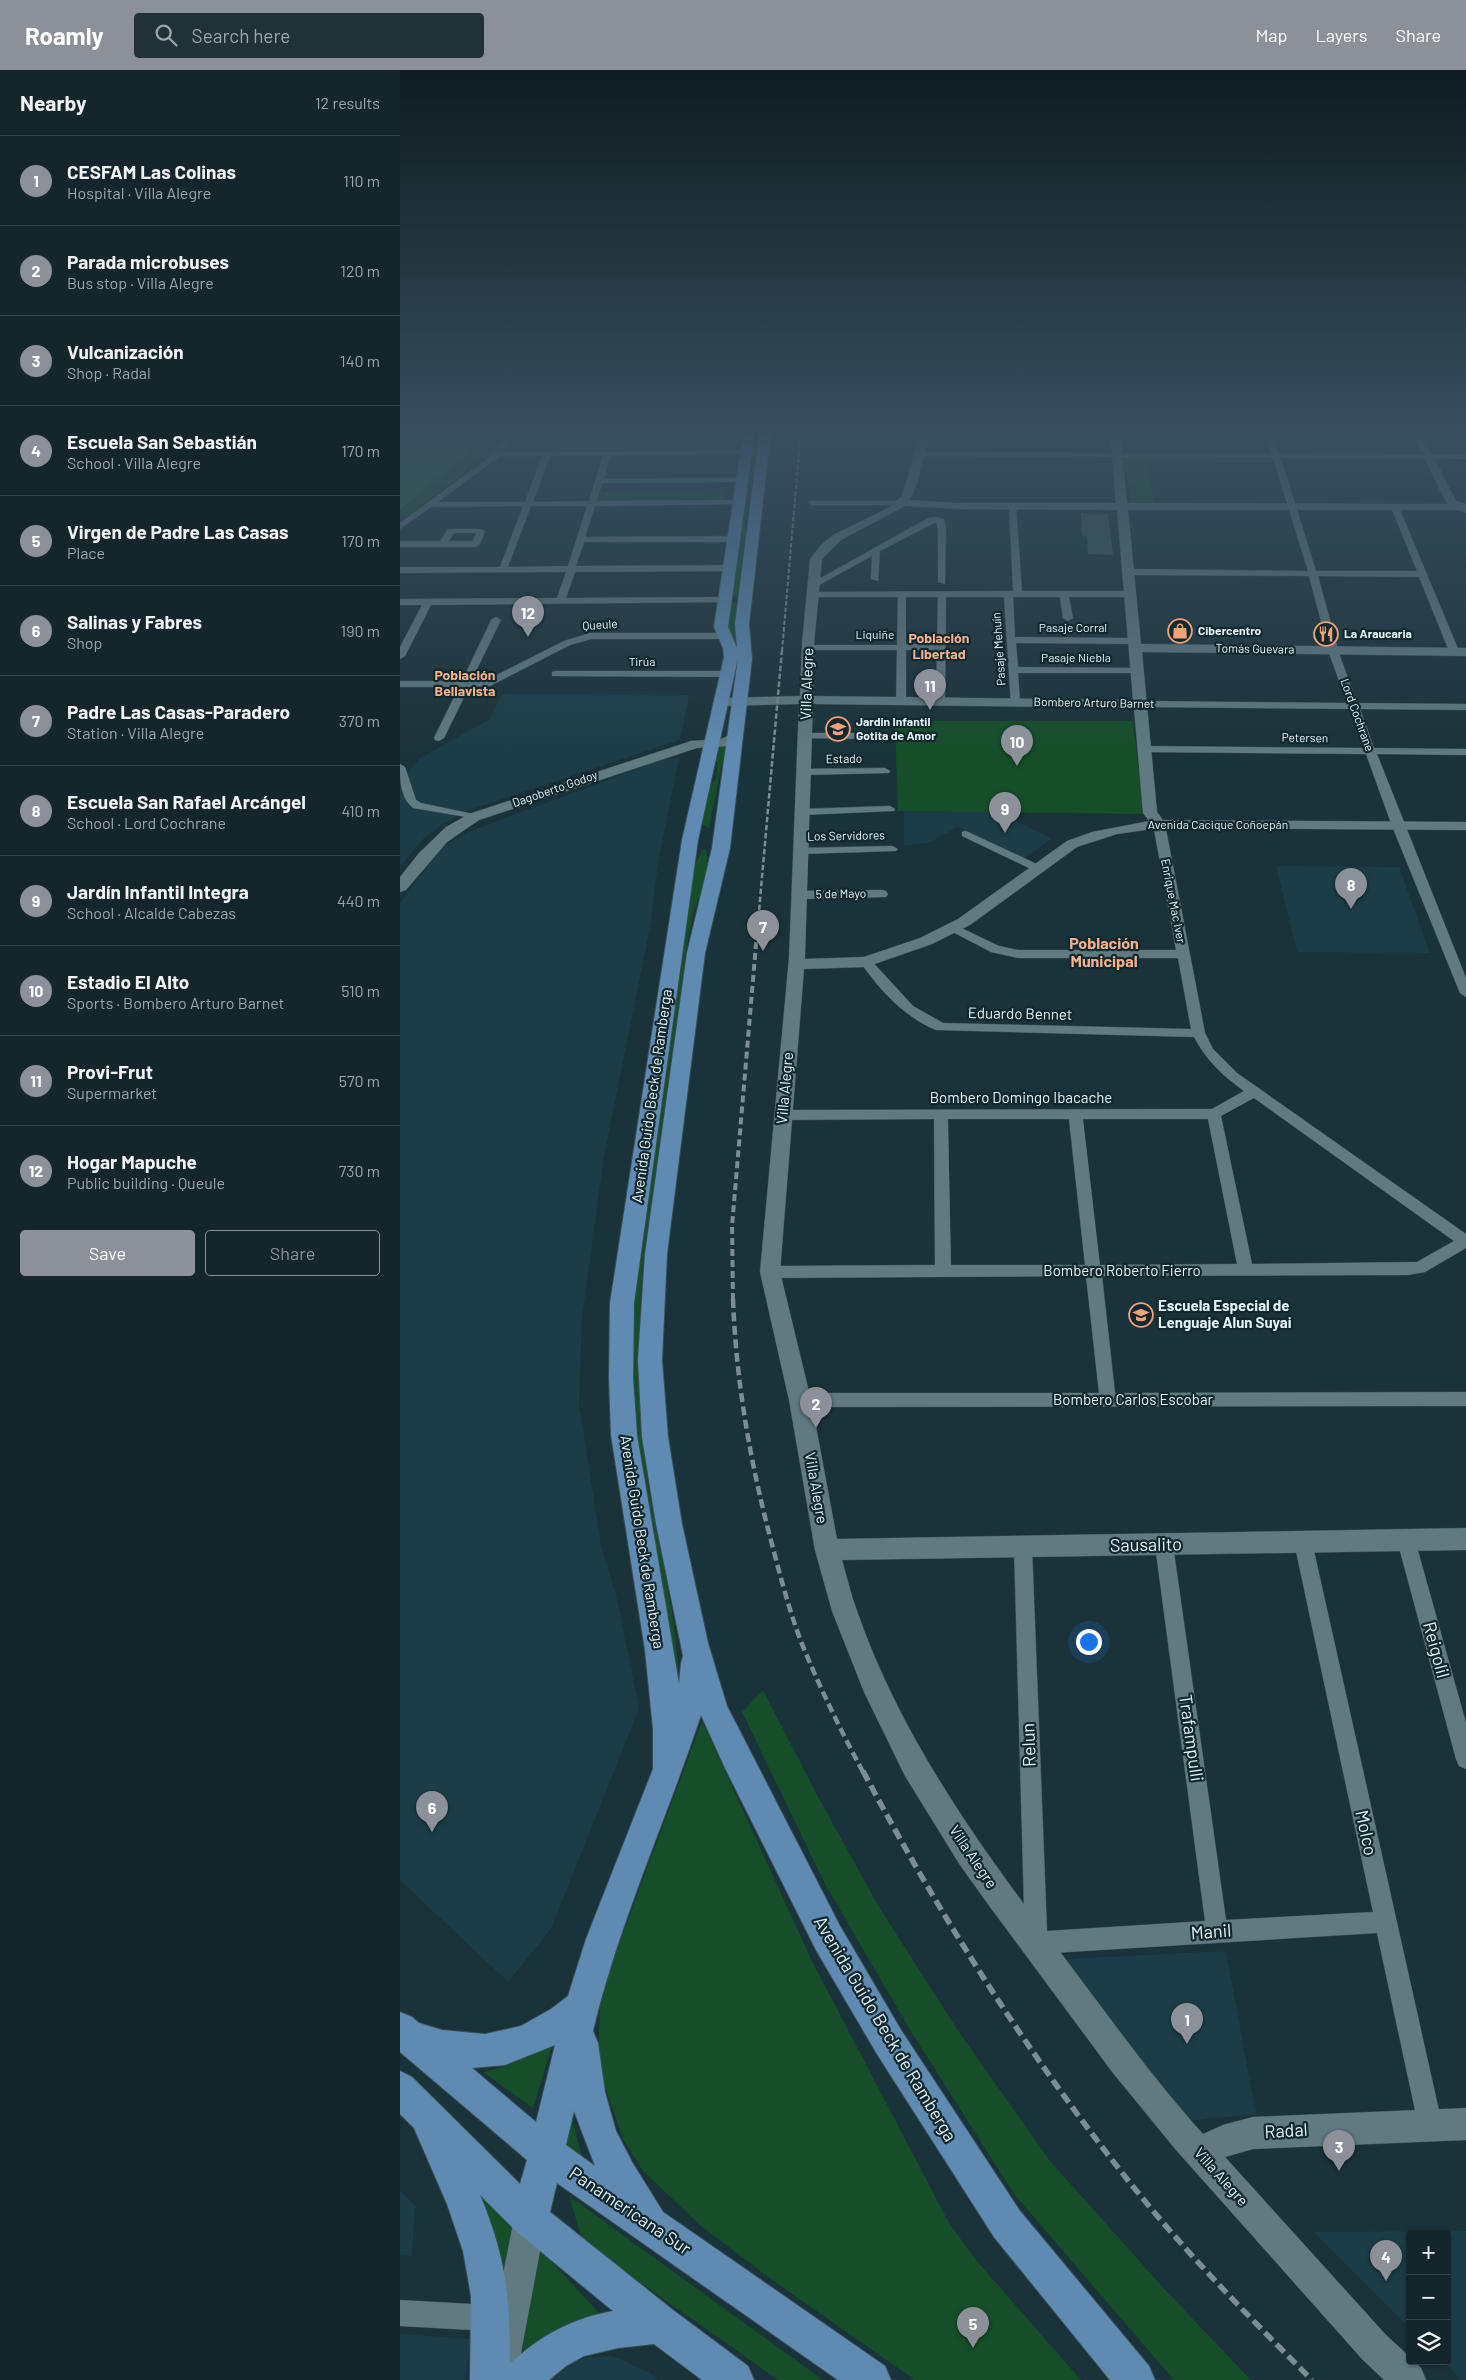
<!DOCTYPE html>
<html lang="en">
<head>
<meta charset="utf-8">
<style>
	body { margin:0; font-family:Barlow,sans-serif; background:#213237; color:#f1f3f6 }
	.controls { position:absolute; right:15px; bottom:15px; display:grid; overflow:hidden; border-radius:5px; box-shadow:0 1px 4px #0004 }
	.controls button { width:45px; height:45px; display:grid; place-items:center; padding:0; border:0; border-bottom:1px solid #334347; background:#14262b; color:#f1f3f6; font:25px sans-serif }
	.you { position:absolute; left:688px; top:1571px; width:18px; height:18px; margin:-12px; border:4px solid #fff; border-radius:50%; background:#1a73e8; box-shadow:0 0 0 8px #1a73e833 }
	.badge { display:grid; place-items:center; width:32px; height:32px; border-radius:50%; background:#8c9099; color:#fff; font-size:16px; font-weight:700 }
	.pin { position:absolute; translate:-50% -41px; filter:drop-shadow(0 1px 2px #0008) }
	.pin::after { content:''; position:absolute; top:26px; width:18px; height:15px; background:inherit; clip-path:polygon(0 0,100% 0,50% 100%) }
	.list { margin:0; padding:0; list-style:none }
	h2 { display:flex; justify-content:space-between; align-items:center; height:65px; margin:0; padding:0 20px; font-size:21px }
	h2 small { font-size:16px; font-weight:400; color:#9da5a9 }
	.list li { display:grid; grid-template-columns:32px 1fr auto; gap:15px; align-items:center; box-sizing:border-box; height:90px; padding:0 20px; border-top:1px solid #334347 }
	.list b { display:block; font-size:19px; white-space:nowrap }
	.list p { margin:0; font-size:16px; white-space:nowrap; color:#9da5a9 }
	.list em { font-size:16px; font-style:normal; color:#9da5a9 }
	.actions { display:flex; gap:10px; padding:15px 20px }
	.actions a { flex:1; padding:11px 0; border:1px solid #8c9099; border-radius:5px; text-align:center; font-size:18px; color:#8c9099 }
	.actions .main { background:#8c9099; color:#fff }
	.icon { flex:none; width:28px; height:28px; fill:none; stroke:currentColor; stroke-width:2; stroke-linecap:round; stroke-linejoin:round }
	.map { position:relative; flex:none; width:1066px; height:2310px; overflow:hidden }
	header { display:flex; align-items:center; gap:30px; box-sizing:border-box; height:70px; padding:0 25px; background:#8c9099; color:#fff }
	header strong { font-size:24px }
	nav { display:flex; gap:28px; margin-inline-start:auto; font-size:18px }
	.search { width:350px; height:45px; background:#213237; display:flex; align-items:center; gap:12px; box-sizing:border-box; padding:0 18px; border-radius:5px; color:#9da5a9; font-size:19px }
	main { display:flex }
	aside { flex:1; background:#14262b }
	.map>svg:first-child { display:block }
	.built { fill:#1c3d47 }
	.green { fill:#164e29 }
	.forest { fill:#236237 }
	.building { fill:#3b5551 }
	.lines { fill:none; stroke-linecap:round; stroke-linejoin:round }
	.street-casing { stroke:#394e54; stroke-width:1 }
	.secondary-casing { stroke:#394e54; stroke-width:1 }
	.primary-casing { stroke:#394e54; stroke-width:2 }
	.street { fill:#607a81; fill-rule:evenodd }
	.secondary { fill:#607a81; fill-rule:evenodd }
	.primary { fill:#5f8bb3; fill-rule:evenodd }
	.rail-far4 { stroke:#7b8e94; stroke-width:2; stroke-dasharray:4.5 2; stroke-linecap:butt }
	.rail-far3 { stroke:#7b8e94; stroke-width:2.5; stroke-dasharray:5.5 2.5; stroke-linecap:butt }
	.rail-far2 { stroke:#7b8e94; stroke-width:4; stroke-dasharray:7 4; stroke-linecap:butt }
	.rail-far1 { stroke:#7b8e94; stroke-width:4.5; stroke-dasharray:9 4.5; stroke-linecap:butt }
	.rail { stroke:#7b8e94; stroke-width:5.5; stroke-dasharray:11 5.5; stroke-linecap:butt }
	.labels { text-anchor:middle; stroke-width:4.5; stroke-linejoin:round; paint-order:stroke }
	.far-street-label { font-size:12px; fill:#e5f4f8; stroke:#10282e }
	.far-poi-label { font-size:12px; font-weight:bold; fill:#e5f4f8; stroke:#10282e; text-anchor:start }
	.far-neighbourhood-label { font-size:14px; font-weight:bold; fill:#fab18a; stroke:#10282e }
	.street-label { font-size:15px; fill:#e5f4f8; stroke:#10282e }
	.poi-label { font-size:15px; font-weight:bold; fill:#e5f4f8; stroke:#10282e; text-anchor:start }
	.neighbourhood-label { font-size:16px; font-weight:bold; fill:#fab18a; stroke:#10282e }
	.near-street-label { font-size:18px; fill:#e5f4f8; stroke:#10282e }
</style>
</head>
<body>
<header>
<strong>Roamly</strong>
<div class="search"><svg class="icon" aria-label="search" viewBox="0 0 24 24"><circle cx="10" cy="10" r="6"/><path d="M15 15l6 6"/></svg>Search here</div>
<nav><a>Map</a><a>Layers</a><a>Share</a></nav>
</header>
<main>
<aside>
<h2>Nearby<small>12 results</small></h2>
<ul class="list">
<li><span class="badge">1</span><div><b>CESFAM Las Colinas</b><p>Hospital · Villa Alegre</p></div><em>110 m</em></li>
<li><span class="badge">2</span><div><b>Parada microbuses</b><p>Bus stop · Villa Alegre</p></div><em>120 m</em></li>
<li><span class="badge">3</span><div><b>Vulcanización</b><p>Shop · Radal</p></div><em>140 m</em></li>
<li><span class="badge">4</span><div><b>Escuela San Sebastián</b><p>School · Villa Alegre</p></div><em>170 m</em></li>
<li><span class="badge">5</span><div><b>Virgen de Padre Las Casas</b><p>Place</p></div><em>170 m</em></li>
<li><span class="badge">6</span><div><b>Salinas y Fabres</b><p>Shop</p></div><em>190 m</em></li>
<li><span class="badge">7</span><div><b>Padre Las Casas-Paradero</b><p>Station · Villa Alegre</p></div><em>370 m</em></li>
<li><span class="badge">8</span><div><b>Escuela San Rafael Arcángel</b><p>School · Lord Cochrane</p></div><em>410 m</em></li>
<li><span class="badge">9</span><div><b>Jardín Infantil Integra</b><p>School · Alcalde Cabezas</p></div><em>440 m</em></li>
<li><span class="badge">10</span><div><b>Estadio El Alto</b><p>Sports · Bombero Arturo Barnet</p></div><em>510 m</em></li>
<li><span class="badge">11</span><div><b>Provi-Frut</b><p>Supermarket</p></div><em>570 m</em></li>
<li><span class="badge">12</span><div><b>Hogar Mapuche</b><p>Public building · Queule</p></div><em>730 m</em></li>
</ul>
<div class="actions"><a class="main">Save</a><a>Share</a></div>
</aside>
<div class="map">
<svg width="1066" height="2310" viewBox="0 0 1066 2310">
	<rect width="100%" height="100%" fill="#1a3239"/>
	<path class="built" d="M102 624 289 625 280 670 66 741 40 756 24 768 0 797V711L20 688 90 649Z
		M279 688 258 793 251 853 204 1086 182 1248 179 1335 181 1347 201 1475 216 1525 239 1639 151 1859 108 1912 0 1810V833L42 777 68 762 264 689Z
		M504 741 597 742 652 769 624 788 558 757 528 773 504 776Z
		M876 796 999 797 1030 883 897 882Z
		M826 1881 856 2044 788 2051 666 1889Z
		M0 2120 15 2136 12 2186 0 2185Z
		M1066 2161V2310H1062L1043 2291H1047V2164H1010V2258L914 2162Z
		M0 2264 70 2269 65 2310H0Z
		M212 2286 249 2302 258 2310H148L172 2293 188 2287Z"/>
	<path class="green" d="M85 360H105L92 383 7 447 0 445V440L67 384Z
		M352 376H359L355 413 350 418 348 430H345Z
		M724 388H745L755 434H731Z
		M325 420 323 430H197L200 422Z
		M344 437H347L345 454 347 461 339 526 336 527 331 525Z
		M331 532 338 533 337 585 326 558Z
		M495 651H733L744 744 498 741Z
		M318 677H325L324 683 309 758 302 754V746L308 719 316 708Z
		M302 780H306C312 808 302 816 294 841 290 855 288 870 286 885L243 1193C237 1267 238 1340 248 1413 259 1484 280 1554 279 1627L232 1360 231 1242 290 821 295 795Z
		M363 1620 416 1723 479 1837 559 1962 650 2091 768 2223 851 2310H774L614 2124 510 1960 425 1814 342 1642Z
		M302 1651 412 1891 549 2153 576 2190 681 2310H515L371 2209 301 2156 243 2101 223 2069 198 1995 200 1936 212 1893Z
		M153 1973 133 2038 83 2002C110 1996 130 1987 153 1973Z
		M170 2038 179 2077 186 2093 163 2080Z
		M75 2118 114 2161 101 2211Z
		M169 2126 423 2310H378L183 2172Z
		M139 2178 200 2244 121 2289Z"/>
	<path class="forest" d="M0 360H85L67 384 0 440Z"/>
	<path class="building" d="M681 443 708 444 713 485 688 484 687 467 682 465Z"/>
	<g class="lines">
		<g class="street-casing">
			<path id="street" d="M108 360H115L103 382 350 380 351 382 347 384 211 385 204 409 342 408 346 410 342 412 202 413 197 431 339 430 343 432 339 434 195 436 185 467 333 466 337 469 333 472H184L176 496 330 495 334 498 330 501 175 502 166 528 325 527 328 528V532L31 535 5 586 0 589V577L22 535H0V529L157 528 166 502 0 503V497H100L123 436 31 437 0 459V453L95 383ZM203 385 189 431 133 432 150 386ZM100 386H142L125 432H38ZM131 436H187L168 496 108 497Z
				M864 360H872L879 384 1066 385V389L881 388 916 501H1017L991 437 998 435 1059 581 1054 584 1049 581 1019 507 918 506 940 586 957 633 1066 634V640L960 639 974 678 1066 679V685L977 684 1066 908V927L1060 923 992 756 966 684 744 682 739 679 744 676 964 678 950 639 740 637 735 634 740 631 947 633 930 586 909 506 728 505 724 502 728 499 908 501 873 388 519 386 515 384 519 382 872 384Z
				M409 431H503L507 433 503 435H412L408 433Z
				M609 434 616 436 622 521H730L734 524 730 527H669L673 548 668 551 663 548 660 527H613L615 567 734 568 739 571 734 574 616 573 618 597 738 598 741 599V603H618L620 633 619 635H611L604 527H546L545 634H537L536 632 537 580H506V631L501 634 496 631 497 580H405L403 578 408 575H497L498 527H413L410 526V522L613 521ZM506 527H538L537 574H506Z
				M537 447 544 449 546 459 545 514 538 512V459L536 452 480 481 478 511 471 509 472 486 417 516 410 514 528 448Z
				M48 459H81L85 461 80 474 76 477H0V471H40ZM54 463H76L73 471H49Z
				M96 547 101 550 71 611H85L164 571 190 563H323L328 566 323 569H191L170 575 90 616 69 617 44 668 39 671 35 670 34 668 59 617H0V611H62L91 550Z
				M155 601H328L333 604 328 607 152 606V602Z
				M405 663H468L473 666 468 669 401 668V664Z
				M0 694 5 697 16 730 21 733 78 745V749L13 738C0 727 0 710 0 694Z
				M485 698 490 701 489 703 403 705 398 702 403 699Z
				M490 736 495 739 494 741 402 745 396 742 402 739Z
				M759 751 765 754 805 963 813 979 837 1003 1066 1164V1178L1025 1202 1008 1205 702 1206 715 1323 1066 1322V1336L400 1337 394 1335 392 1330 394 1325 400 1323H699L686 1206 370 1208 365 1206 362 1202 365 1198 370 1196 535 1195 534 1049 382 1050 375 1045 382 1040 812 1039 844 1021C823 1006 806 990 794 967L536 960C504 947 480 920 460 892L466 888 470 889 513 936 543 953 791 959 778 888H618L591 882 547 859 549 856H557L599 876 618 880H776L753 754ZM854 1028 1054 1171 1017 1192 852 1194 821 1046ZM548 1049H669L685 1195H551ZM683 1049H808L837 1194 700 1195Z
				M566 761 641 796 643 798 641 800H633L562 766V762Z
				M492 776 498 779 496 781 401 784 395 781 401 778Z
				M482 820 486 821 488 824 486 827 399 829 393 825 399 821Z
				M1006 1462 1012 1464 1015 1470 1066 1653V1699L1059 1696 1056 1689 997 1470 1000 1464Z
				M903 1464 909 1466 912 1472 1042 2054 1038 2062 1030 2066 1022 2062 1018 2054 977 1863 636 1884 628 1881 625 1873 614 1477 617 1471 623 1469 629 1471 632 1477 647 1861 805 1851 755 1475 758 1469 764 1467 770 1469 773 1475 826 1850 973 1842 894 1472 897 1466Z
				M0 2230 89 2235 98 2239 102 2248 98 2257 89 2261 0 2256Z"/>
		</g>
		<g class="secondary-casing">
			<path id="secondary" d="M521 360H531L517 414 510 430 556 433H716L710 360H720L727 433 1047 434 1010 360H1020L1056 431 1066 434V443L1058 440H728L741 574 1066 578V586L742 582 757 742 763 750 1066 752V760L759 758 717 764 677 777 570 855 532 874 466 897 404 899 380 1202 411 1330 437 1469 1066 1458V1480L442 1490C447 1507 451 1525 457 1541 503 1673 586 1785 670 1895 713 1952 755 2011 803 2064L823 2055 853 2047 1066 2038V2070L853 2079 825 2087 986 2265 1010 2287V2291H1014L1021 2298 1026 2310H984L962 2289 776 2080 713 2003 590 1837 560 1795 505 1706 464 1622 432 1541 415 1480 389 1330 360 1202 389 888 399 634 322 636 315 632 322 628 400 626 402 574 410 489 421 475 433 465 486 439 502 426ZM505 436 556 439 717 440 733 630 413 626 414 574 422 489 441 470ZM413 634 734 638 743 743 749 751 692 762 667 771 558 849 520 868 464 887 405 889Z
				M334 663 341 667 329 676 297 678 79 750 47 772 6 820 0 822V807L19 783 46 757 69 744 291 671 321 669Z
				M130 2133 142 2137 146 2149 116 2310H82L114 2149 118 2137Z"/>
		</g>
		<g class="primary-casing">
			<path id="primary" d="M344 360H355L328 557 337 578 335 554 360 360H371L349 554 352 589 330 778 305 883 267 1184 262 1290 268 1367 282 1454 308 1573 327 1636 440 1856 501 1960 620 2141 749 2296 755 2310H710L594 2167 477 1984 416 1880 325 1698 301 1645C266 1751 219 1852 193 1961L198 1973 205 2022 216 2061 232 2092 263 2142 485 2296 491 2310H438L157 2113 150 2142 273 2240 348 2296 354 2310H302L254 2274 218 2278 184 2286 166 2296 149 2310H70L71 2226 63 2181 47 2134 14 2058 0 2044V2001L12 2007 120 2114 127 2090 0 1982V1942L12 1947 19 1953 42 1960 85 1964 121 1956 151 1939 168 1926 186 1869 253 1699V1659L245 1580 211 1365 209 1308 210 1233 282 770 324 587 323 578 314 557ZM338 588 312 778 287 883 245 1184 238 1290 242 1367 256 1454 283 1586 281 1593 279 1614 237 1365 233 1308 234 1233 298 770ZM155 1975 136 2052 72 1998 105 1995ZM174 2041 195 2096 166 2075ZM80 2125 117 2162 213 2241C173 2248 139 2266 110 2294 110 2227 106 2187 80 2125Z"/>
		</g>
		<use href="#street" class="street"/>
		<use href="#secondary" class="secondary"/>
		<use href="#primary" class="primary"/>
		<path class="rail-far4" d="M382 581 401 360"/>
		<path class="rail-far3" d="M357 864 382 580"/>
		<path class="rail-far2" d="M333 1230 332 1156 357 863"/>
		<path class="rail-far1" d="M333 1229C336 1313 351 1397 373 1478 381 1509 389 1539 400 1569 418 1614 440 1659 463 1702"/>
		<path class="rail" d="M463 1701C540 1846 628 1985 731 2114 786 2183 849 2247 912 2310"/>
	</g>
	<linearGradient id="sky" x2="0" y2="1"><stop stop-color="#0e1c1f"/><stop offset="0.53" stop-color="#384f5f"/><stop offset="1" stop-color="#384f5f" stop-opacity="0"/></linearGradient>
	<rect width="1066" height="684" fill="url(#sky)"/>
	<defs>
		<g id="shop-ring" transform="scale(1.25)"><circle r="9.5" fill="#10282e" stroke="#f0a378" stroke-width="1.5"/><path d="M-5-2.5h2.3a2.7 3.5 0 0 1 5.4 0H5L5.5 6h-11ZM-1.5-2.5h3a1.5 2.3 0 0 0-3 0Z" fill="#f0a378"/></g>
		<g id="restaurant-ring" transform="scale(1.25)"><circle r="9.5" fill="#10282e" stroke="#f0a378" stroke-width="1.5"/><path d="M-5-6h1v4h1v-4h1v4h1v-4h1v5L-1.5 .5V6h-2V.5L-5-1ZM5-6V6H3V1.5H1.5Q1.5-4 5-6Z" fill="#f0a378"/></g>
		<g id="school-ring" transform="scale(1.25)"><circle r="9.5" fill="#10282e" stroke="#f0a378" stroke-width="1.5"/><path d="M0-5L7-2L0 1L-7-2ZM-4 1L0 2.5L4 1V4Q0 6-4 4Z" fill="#f0a378"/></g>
	</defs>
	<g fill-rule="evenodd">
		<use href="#shop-ring" x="780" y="561"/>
		<use href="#restaurant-ring" x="926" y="564"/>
		<use href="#school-ring" x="438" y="659"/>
		<use href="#school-ring" x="741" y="1245"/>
	</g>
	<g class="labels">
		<g class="far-street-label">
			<text transform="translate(200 555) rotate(-4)" y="4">Queule</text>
			<text x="673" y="562">Pasaje Corral</text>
			<text x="475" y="569">Liquiñe</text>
			<text transform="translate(599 579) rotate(-94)" y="4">Pasaje Mehuín</text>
			<text transform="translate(855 579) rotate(1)" y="4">Tomás Guevara</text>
			<text x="676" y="592">Pasaje Niebla</text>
			<text x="242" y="596">Tirúa</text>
			<text transform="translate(694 633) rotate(1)" y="4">Bombero Arturo Barnet</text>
			<text transform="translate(957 645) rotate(70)" y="4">Lord Cochrane</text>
			<text transform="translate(905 668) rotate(1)" y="4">Petersen</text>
			<text transform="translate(444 689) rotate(-1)" y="4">Estado</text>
			<text transform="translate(155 719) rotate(-19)" y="4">Dagoberto Godoy</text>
			<text x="818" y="759">Avenida Cacique Coñoepán</text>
			<text transform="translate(446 766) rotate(-1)" y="4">Los Servidores</text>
			<text transform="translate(441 824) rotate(-1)" y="4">5 de Mayo</text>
			<text transform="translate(773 831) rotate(79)" y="4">Enrique Mac Iver</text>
		</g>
		<g class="far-poi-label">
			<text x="798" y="565">Cibercentro</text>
			<text x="944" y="568">La Araucaria</text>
			<text x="456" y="656">Jardin Infantil<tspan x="456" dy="14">Gotita de Amor</tspan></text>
		</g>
		<g class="far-neighbourhood-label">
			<text x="539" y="573">Población<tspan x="539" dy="16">Libertad</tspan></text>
			<text x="65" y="610">Población<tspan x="65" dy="16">Bellavista</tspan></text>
		</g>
		<g class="street-label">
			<text transform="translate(407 614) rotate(-88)" y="5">Villa Alegre</text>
			<text transform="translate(620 944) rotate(1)" y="5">Eduardo Bennet</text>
			<text transform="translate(385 1018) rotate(-85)" y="5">Villa Alegre</text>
			<text transform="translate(252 1026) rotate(-82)" y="5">Avenida Guido Beck de Ramberga</text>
			<text x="621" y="1033">Bombero Domingo Ibacache</text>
			<text x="722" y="1206">Bombero Roberto Fierro</text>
			<text x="733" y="1335">Bombero Carlos Escobar</text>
			<text transform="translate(416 1418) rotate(80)" y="5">Villa Alegre</text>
			<text transform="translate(242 1472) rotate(81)" y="5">Avenida Guido Beck de Ramberga</text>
			<text transform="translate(573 1787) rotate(56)" y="5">Villa Alegre</text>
			<text transform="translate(821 2107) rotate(48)" y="5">Villa Alegre</text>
		</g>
		<g class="poi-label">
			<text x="758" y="1241">Escuela Especial de<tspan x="758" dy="17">Lenguaje Alun Suyai</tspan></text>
		</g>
		<g class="neighbourhood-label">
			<text x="704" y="879">Población<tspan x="704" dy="18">Municipal</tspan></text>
		</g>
		<g class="near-street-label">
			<text transform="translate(746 1475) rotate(-1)" y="6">Sausalito</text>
			<text transform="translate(1036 1580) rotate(75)" y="6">Reigolil</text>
			<text transform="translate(791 1668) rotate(82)" y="6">Trafampulli</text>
			<text transform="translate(629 1675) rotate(-92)" y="6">Relun</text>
			<text transform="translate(966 1763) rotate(78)" y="6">Molco</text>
			<text transform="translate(811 1862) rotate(-4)" y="6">Manil</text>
			<text transform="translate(485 1959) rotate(59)" y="6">Avenida Guido Beck de Ramberga</text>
			<text transform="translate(886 2061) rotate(-3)" y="6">Radal</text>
			<text transform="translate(230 2141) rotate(34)" y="6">Panamericana Sur</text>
		</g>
	</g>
</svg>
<div class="controls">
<button>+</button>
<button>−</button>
<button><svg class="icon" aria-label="layers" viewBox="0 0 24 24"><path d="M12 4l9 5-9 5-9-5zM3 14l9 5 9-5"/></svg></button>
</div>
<div class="you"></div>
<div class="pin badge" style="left:787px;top:1974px">1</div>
<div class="pin badge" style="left:416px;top:1358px">2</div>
<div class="pin badge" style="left:939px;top:2101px">3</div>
<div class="pin badge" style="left:986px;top:2211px">4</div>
<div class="pin badge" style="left:573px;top:2278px">5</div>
<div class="pin badge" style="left:32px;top:1762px">6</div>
<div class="pin badge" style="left:363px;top:881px">7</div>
<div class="pin badge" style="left:951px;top:839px">8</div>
<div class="pin badge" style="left:605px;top:763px">9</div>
<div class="pin badge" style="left:617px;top:696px">10</div>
<div class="pin badge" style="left:530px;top:640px">11</div>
<div class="pin badge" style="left:128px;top:567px">12</div>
</div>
</main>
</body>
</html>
